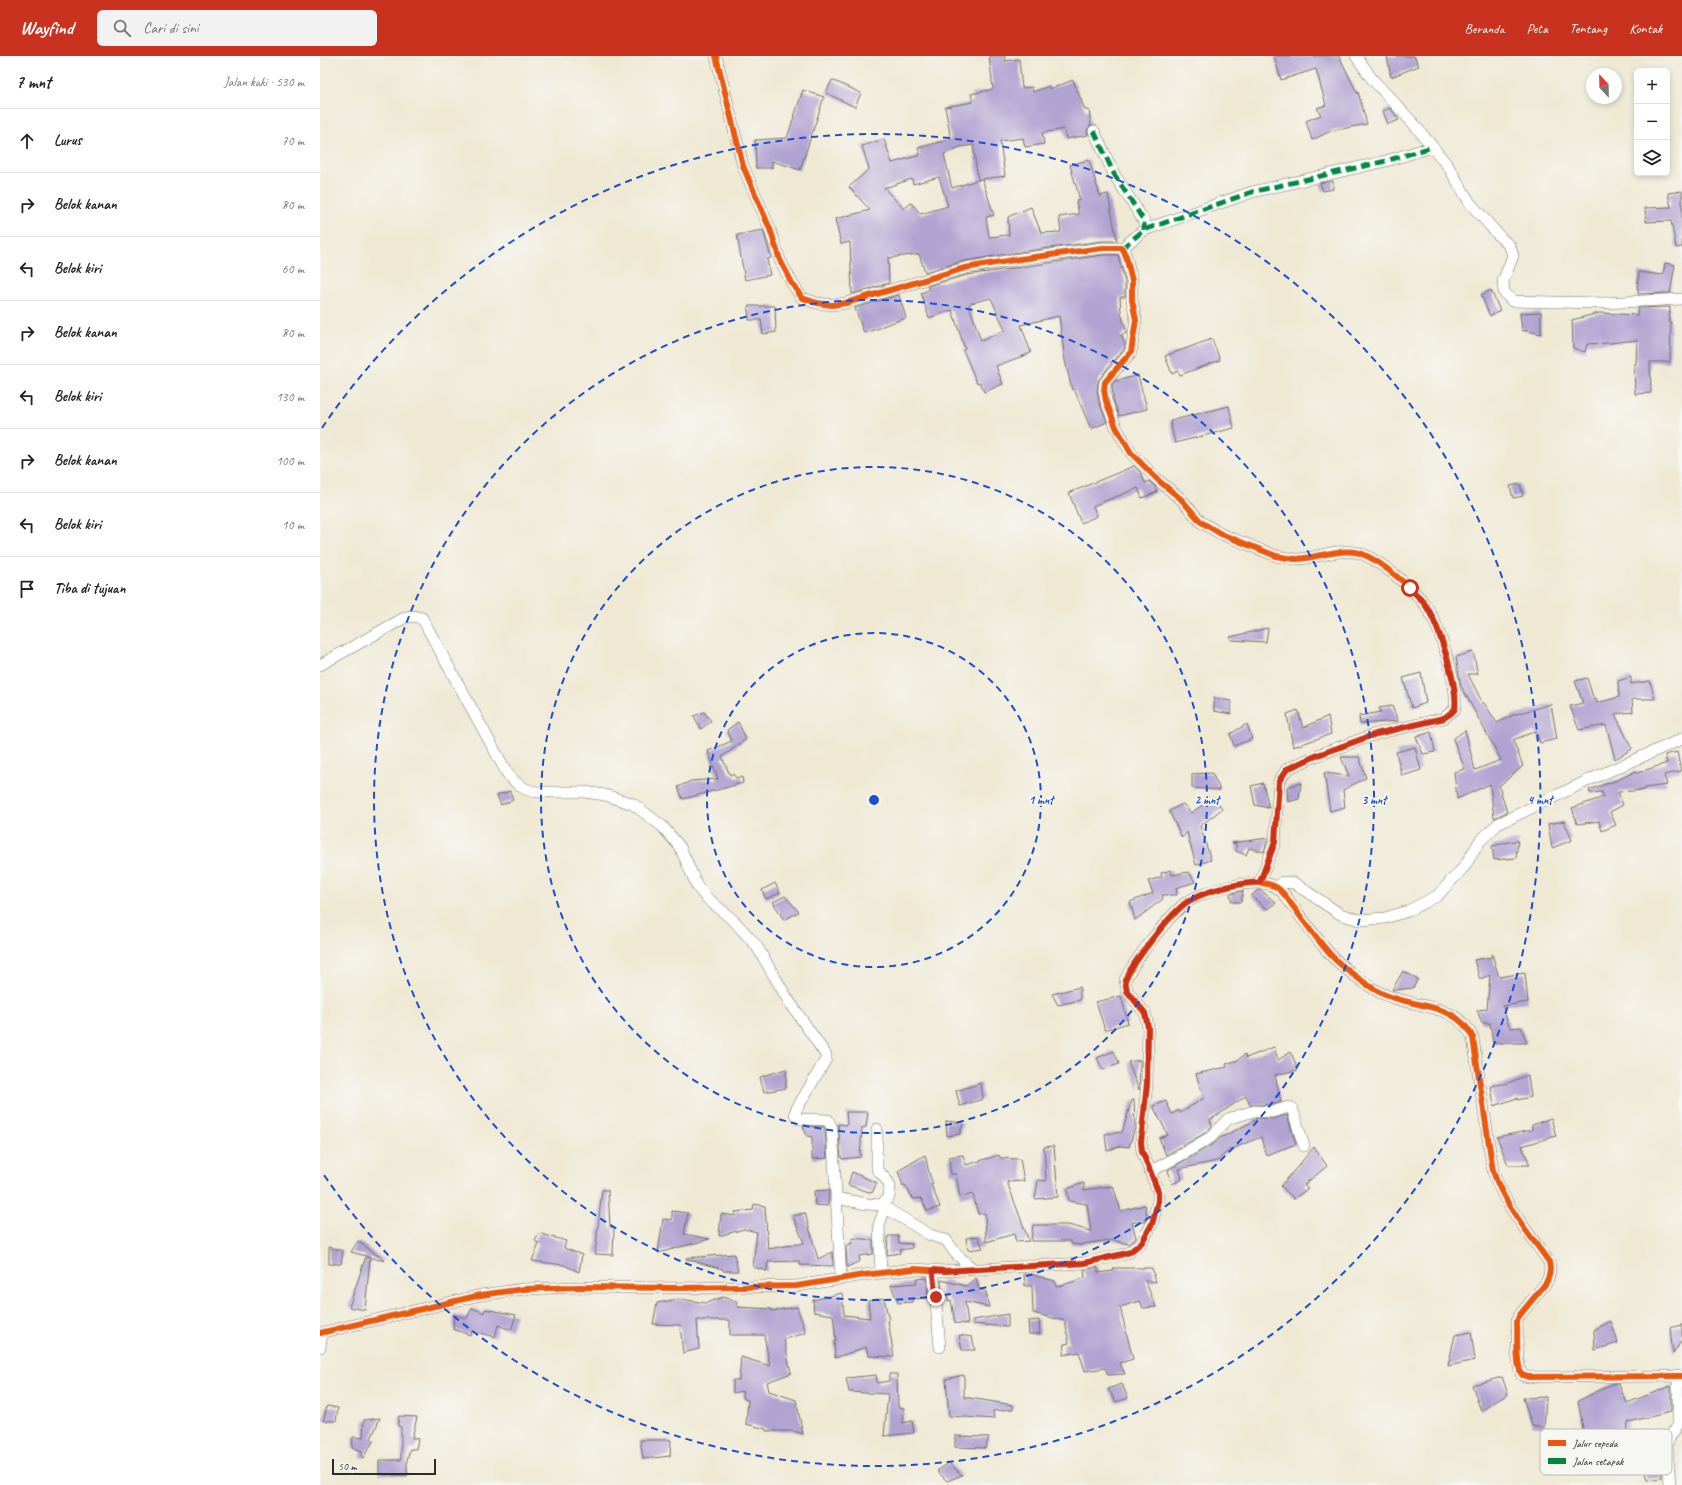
<!DOCTYPE html>
<html lang="id">
<head>
<meta charset="utf-8">
<style>
	body { margin:0; font-family:Caveat,sans-serif; background:#f2f2f2; color:#222 }
	.controls { position:absolute; right:12px; top:12px; display:grid; overflow:hidden; border-radius:6px; box-shadow:0 2px 6px #0003 }
	.controls button { width:36px; height:36px; display:grid; place-items:center; padding:0; border:0; border-bottom:1px solid #e0e0e0; background:#fff; color:#222; font:20px sans-serif }
	.compass { position:absolute; left:1266px; top:12px; width:36px; height:36px; border-radius:50%; background:#fff; box-shadow:0 2px 6px #0003; rotate:338deg }
	.scale { position:absolute; left:12px; bottom:10px; width:104px; box-sizing:border-box; padding-left:4px; border:2px solid #2b2b2b; border-top:0; font-size:11px; line-height:14px; white-space:nowrap; color:#2b2b2b; -webkit-text-stroke:3px #f6f6f2; paint-order:stroke }
	.stop { position:absolute; width:12px; height:12px; margin:-9px; border:3px solid #c8321e; border-radius:50%; background:#fff }
	.stop.end { background:#c8321e; border-color:#fff; box-shadow:0 1px 4px #0008 }
	.list { margin:0; padding:0; list-style:none }
	h2 { display:flex; justify-content:space-between; align-items:center; height:52px; margin:0; padding:0 16px; font-size:17px }
	h2 small { font-size:13px; font-weight:400; color:#767676 }
	.list li { display:grid; grid-template-columns:26px 1fr auto; gap:12px; align-items:center; box-sizing:border-box; height:64px; padding:0 16px; border-top:1px solid #e0e0e0 }
	.list b { display:block; font-size:15px; white-space:nowrap }
	.list em { font-size:13px; font-style:normal; color:#767676 }
	.icon { flex:none; width:22px; height:22px; fill:none; stroke:currentColor; stroke-width:2; stroke-linecap:round; stroke-linejoin:round }
	.map { position:relative; flex:none; width:1362px; height:1429px; overflow:hidden }
	header { display:flex; align-items:center; gap:24px; box-sizing:border-box; height:56px; padding:0 20px; background:#c8321e; color:#fff }
	header strong { font-size:19px }
	nav { display:flex; gap:22px; margin-inline-start:auto; font-size:14px }
	.search { width:280px; height:36px; background:#f2f2f2; display:flex; align-items:center; gap:10px; box-sizing:border-box; padding:0 14px; border-radius:6px; color:#767676; font-size:15px }
	main { display:flex }
	aside { flex:1; background:#fff }
	.map>svg:first-child { display:block }
	.building { fill:#b0a2d1; fill-rule:evenodd }
	.lines { fill:none; stroke-linecap:round; stroke-linejoin:round }
	.street-casing { stroke:#706e66; stroke-width:12 }
	.street { stroke:#fff; stroke-width:11 }
	.quiet { stroke:#00873e; stroke-width:5; stroke-dasharray:10 5; stroke-linecap:butt }
	.cycleway-casing { stroke:#f6f6f2; stroke-width:8 }
	.cycleway { stroke:#e8590c; stroke-width:6 }
	.route { stroke:#c8321e; stroke-width:5 }
	.ring { fill:none; stroke:#1d4ed8; stroke-width:2; stroke-dasharray:7 5 }
	.key { fill:#f6f6f2; stroke:#b9b9b6; stroke-width:1 }
	.key-label { font-size:11px; fill:#2b2b2b }
	.centre { fill:#1d4ed8; stroke:#f6f6f2; stroke-width:2 }
	.ring-label { font-size:12px; text-anchor:middle; font-weight:bold; fill:#1d4ed8; stroke:#f6f6f2; stroke-width:4; stroke-linejoin:round; paint-order:stroke }
</style>
</head>
<body>
<header>
<strong>Wayfind</strong>
<div class="search"><svg class="icon" aria-label="search" viewBox="0 0 24 24"><circle cx="10" cy="10" r="6"/><path d="M15 15l6 6"/></svg>Cari di sini</div>
<nav><a>Beranda</a><a>Peta</a><a>Tentang</a><a>Kontak</a></nav>
</header>
<main>
<aside>
<h2>7 mnt<small>Jalan kaki · 530 m</small></h2>
<ul class="list">
<li><svg class="icon" aria-label="ahead" viewBox="0 0 24 24"><path d="M12 20V5M6 11l6-6 6 6"/></svg><div><b>Lurus</b></div><em>70 m</em></li>
<li><svg class="icon" aria-label="right" viewBox="0 0 24 24"><path d="M7 20v-9h11M14 6l5 5-5 5"/></svg><div><b>Belok kanan</b></div><em>80 m</em></li>
<li><svg class="icon" aria-label="left" viewBox="0 0 24 24"><path d="M17 20v-9H6M10 6l-5 5 5 5"/></svg><div><b>Belok kiri</b></div><em>60 m</em></li>
<li><svg class="icon" aria-label="right" viewBox="0 0 24 24"><path d="M7 20v-9h11M14 6l5 5-5 5"/></svg><div><b>Belok kanan</b></div><em>80 m</em></li>
<li><svg class="icon" aria-label="left" viewBox="0 0 24 24"><path d="M17 20v-9H6M10 6l-5 5 5 5"/></svg><div><b>Belok kiri</b></div><em>130 m</em></li>
<li><svg class="icon" aria-label="right" viewBox="0 0 24 24"><path d="M7 20v-9h11M14 6l5 5-5 5"/></svg><div><b>Belok kanan</b></div><em>100 m</em></li>
<li><svg class="icon" aria-label="left" viewBox="0 0 24 24"><path d="M17 20v-9H6M10 6l-5 5 5 5"/></svg><div><b>Belok kiri</b></div><em>10 m</em></li>
<li><svg class="icon" aria-label="arrive" viewBox="0 0 24 24"><path d="M6 21V4h12l-3 4 3 4H6"/></svg><div><b>Tiba di tujuan</b></div></li>
</ul>
</aside>
<div class="map">
<svg width="1362" height="1429" viewBox="0 0 1362 1429">
	<rect width="100%" height="100%" fill="#f6f6f2"/>
	<filter id="ink" filterUnits="userSpaceOnUse"><feTurbulence type="fractalNoise" baseFrequency=".025" numOctaves="2"/><feDisplacementMap in="SourceGraphic" scale="8" xChannelSelector="R" yChannelSelector="G"/><feConvolveMatrix kernelMatrix="1 2 1 2 8 2 1 2 1" color-interpolation-filters="sRGB"/></filter>
	<filter id="wash" filterUnits="userSpaceOnUse"><feTurbulence type="fractalNoise" baseFrequency=".012" numOctaves="4" result="noise"/><feDisplacementMap in="SourceGraphic" scale="16" xChannelSelector="R" yChannelSelector="G"/><feGaussianBlur stdDeviation="0.9" result="paint"/><feColorMatrix in="noise" values="0 0 0 0 0 0 0 0 0 0 0 0 0 0 0 0 0 1.4 0 .05"/><feComposite in="paint" operator="in"/></filter>
	<g filter="url(#wash)">
		<rect width="100%" height="100%" fill="#efe9d4"/>
		<g id="blocks">
			<path class="building" d="M669 0H685V5L699 3 702 32 712 31 713 36 729 30 730 33 753 24 765 54H769L771 69 767 74 768 79 746 83 744 73 722 77 724 88 705 91 703 82 680 85 685 120 662 123 674 159 666 161 669 181 689 179 688 161 711 151 721 177 741 176 739 161 759 158 756 145 760 144 750 109 769 104 780 140 788 138 797 185H782L699 196 644 205 605 216 599 198 568 202 569 227 532 238 530 186 521 188 515 163 550 154 529 131 549 113 542 90 564 83 572 107 600 99 598 92 631 83 625 51 653 46 651 38 673 33ZM653 89 658 124 661 123 632 132 624 98 640 91ZM619 121 628 150 601 158 591 147 584 153 564 132 592 123 593 128Z
				M954 0H1019L1037 37 1038 36 1047 68 1011 75 992 84 986 65 1001 59 997 52 1006 49 996 13 961 24Z
				M1067 0H1094L1099 10 1071 21Z
				M512 24 541 37 535 51 506 37Z
				M483 34 504 41 480 114 452 105V112H436L435 84 467 82Z
				M1070 52 1079 64 1068 68 1063 55Z
				M1013 125V133L1003 135 1000 127Z
				M1362 135V191L1356 192 1351 165 1326 166 1325 152 1351 151 1348 137Z
				M443 174 451 202 447 203 450 219 425 224 417 179Z
				M783 199H798L799 203 805 226V241H800L801 257 807 277 801 279 805 287 804 293 795 304 791 306V308L778 325 777 335 779 346 787 366 771 373 754 333 752 334 745 304 739 260 701 269 711 297 676 310 683 328 664 336 660 326 657 327 643 294 645 293 632 254 609 262 601 237 609 234 607 230 647 219ZM671 242 685 274 661 285 649 249 651 247Z
				M1345 207 1355 209 1350 237 1318 238V232H1317L1319 216 1343 219Z
				M1171 234 1180 255 1170 260 1161 239Z
				M579 239 586 262 562 270 563 271 544 277 535 252Z
				M428 250H455L456 276 443 278 441 264H429Z
				M1350 251 1349 266H1351L1350 306H1330L1331 337 1315 338 1314 308H1316L1317 284 1291 287 1267 288 1265 296 1253 292 1252 264 1279 257 1317 259 1318 252Z
				M1221 256V278L1202 274 1200 257Z
				M892 283 900 304 860 319 858 315 852 318 845 300Z
				M818 319 827 353 799 360 793 343 792 329 796 324 797 325Z
				M909 350 914 372 855 387 850 365Z
				M814 410 821 417 825 427 829 425 835 430 837 436 822 442 818 432 773 450 777 460 761 467 749 437Z
				M1200 428 1203 440 1193 442 1190 430Z
				M948 572 946 586 911 584 910 581Z
				M1153 596 1158 618H1148L1163 648 1164 647 1177 667 1193 659 1231 648 1237 683 1220 687 1216 675 1193 684 1203 710 1179 730 1187 756 1174 762 1170 728 1137 743 1134 716 1145 713 1133 683 1145 674 1155 714 1181 704 1141 630 1136 601Z
				M1101 617 1106 647 1092 652 1083 622Z
				M1311 621V628L1330 625 1335 643H1312L1313 656 1295 658 1312 693 1295 703 1286 669 1259 674 1250 650 1263 647 1255 625 1267 622 1274 644 1276 643 1277 647 1299 641 1298 625Z
				M894 642 911 645V658L894 655Z
				M1072 650 1078 665 1040 668 1039 660 1061 656 1059 652Z
				M978 654 983 672 1008 660 1011 678 973 691 967 658Z
				M384 656 391 665 381 673 374 660Z
				M418 666 426 683 402 701 410 719 413 718 416 722 422 721 423 727 363 743 358 731 371 725 398 723 388 695 412 685 407 674Z
				M927 668 932 683 914 690 910 678Z
				M1111 676 1115 696 1103 698 1096 681Z
				M1095 691 1101 714 1082 720 1076 696Z
				M1357 696 1361 715 1344 719 1347 729 1325 732V734L1298 736 1303 749 1290 756 1296 769 1282 775 1279 765 1257 768 1252 752 1284 741 1282 736 1270 737 1269 734 1300 723 1316 715 1317 717 1347 707 1345 699Z
				M1021 701H1039L1046 722 1023 734 1025 751 1010 755 1004 717 1029 720Z
				M892 717 900 734 872 732V718Z
				M943 727 947 744 949 752 935 749 931 730Z
				M981 727 979 743 968 746 967 731Z
				M190 735 193 744 181 749 177 739Z
				M894 741 902 753 880 770 891 804 876 809 867 776 862 782 849 755 863 748 871 757Z
				M1244 765 1252 784 1232 792 1228 768Z
				M948 782 944 796 929 792 926 799 916 795V788L912 787Z
				M1198 784 1196 802 1174 804 1172 790Z
				M851 814 852 819 869 816 875 826 856 832 857 839H842L843 843 815 864 810 846 833 837 828 825 842 821 841 817Z
				M455 827 460 837 446 843 442 834Z
				M938 834 942 835 956 847 947 853 931 840Z
				M923 835 921 846H912L910 838Z
				M465 840 479 856 464 864 453 846Z
				M1172 898 1179 921 1205 917 1208 946 1182 950 1190 972 1201 971 1207 987H1173L1170 967H1162L1157 954 1167 953 1170 919 1160 923 1154 904 1172 901Z
				M1083 915 1098 923 1093 932 1072 934Z
				M760 931V944L738 949 732 938Z
				M801 940 808 967 785 974 776 946Z
				M954 991 958 1004 971 996 978 1014 955 1019 961 1046 951 1049H930L926 1040 890 1064 892 1070 887 1076 846 1099 839 1082 848 1079 833 1050 846 1045 852 1058 859 1054 860 1057 884 1042 876 1018 907 1011 906 1008 918 1004 925 998 926 1002Z
				M794 995 799 1008 783 1014 777 1002Z
				M820 1004V1007L819 1034 808 1006Z
				M466 1013V1032L444 1036 440 1021Z
				M1208 1019 1211 1041 1197 1044V1042L1174 1050 1171 1030 1188 1027Z
				M661 1027 663 1043 640 1050 636 1035Z
				M812 1044H814L815 1072 809 1091 800 1090 787 1095 785 1078 802 1076Z
				M526 1056H548L546 1071 542 1072 540 1101 522 1103 521 1101 518 1068 527 1069Z
				M967 1059 976 1088 946 1099 941 1081 909 1094 897 1105 859 1113 862 1123 852 1128 848 1114 895 1087 900 1082 936 1064 935 1062 952 1063Z
				M1231 1062 1236 1080 1202 1090 1210 1109H1188L1177 1081 1212 1074V1069Z
				M626 1065 643 1067 640 1078 627 1080Z
				M483 1070 504 1071 505 1074 507 1102 492 1103V1081L487 1080Z
				M734 1090 738 1141 715 1143 718 1124 726 1125 724 1091Z
				M994 1091 1007 1110 984 1129 988 1132 974 1143 961 1130Z
				M605 1099 609 1117 613 1128H611L620 1151 607 1155 601 1142 593 1143 585 1129 583 1130 578 1115Z
				M643 1099 646 1109 679 1099 680 1102 700 1103 704 1125 687 1126 709 1185 696 1186 694 1178 666 1186 665 1157 658 1158 653 1138 640 1141 636 1118H631L629 1101Z
				M532 1116 557 1127 552 1137 528 1129Z
				M764 1127V1134L793 1130 801 1155 825 1149 827 1160 825 1166H812L816 1182 809 1188 792 1184 762 1188V1189L751 1188V1185H711L713 1169H748L771 1175 767 1148 749 1145 747 1133Z
				M282 1134H288L290 1171 294 1172 293 1199 275 1198Z
				M509 1134 508 1150 495 1149 494 1135Z
				M434 1148 445 1150 448 1193 484 1187 473 1160 485 1157 498 1203 512 1196 513 1210 480 1209 479 1205 448 1206 447 1215 433 1211 437 1176 424 1173 399 1180 401 1158 416 1160 415 1156 433 1154Z
				M352 1155 368 1157 364 1178 390 1183 338 1197 343 1163 352 1164Z
				M219 1177 246 1185 244 1192 262 1199 259 1216 244 1209 212 1205 219 1188 215 1185Z
				M568 1180H578L579 1187 592 1188V1192L580 1194V1197L567 1199Z
				M658 1180 663 1192 648 1194 646 1182Z
				M532 1182 553 1184V1198L539 1200 540 1205 527 1211 526 1190 532 1187Z
				M38 1185 65 1205 47 1201 50 1202 45 1254 29 1251 46 1200 31 1196Z
				M9 1191 23 1195 21 1208H9Z
				M414 1198 418 1215H403V1213L366 1203V1202Z
				M777 1211H778V1217L793 1215 794 1212H832L836 1226 825 1224 836 1251 823 1252 820 1245 800 1251 813 1303 800 1307 805 1318 788 1319 785 1312 765 1315 759 1296 743 1299 744 1288 749 1287 745 1265 713 1257 712 1230H705L704 1218 713 1219 735 1225 736 1231 765 1222 764 1214Z
				M607 1222 608 1242 592 1243V1246L578 1247 571 1229 597 1227 596 1223Z
				M656 1222 659 1233 666 1236 669 1251 645 1246 648 1268 635 1267 631 1244 628 1245V1240L622 1241 621 1224 646 1230Z
				M522 1237 524 1259 550 1262 548 1245 564 1242 569 1265H568L574 1301 549 1300 546 1291 515 1302 514 1285H516L513 1259 494 1256 493 1244Z
				M403 1241 417 1246V1251L451 1253 452 1255 477 1251 486 1277 464 1283 471 1317H472L447 1326 449 1335 476 1344 483 1378 473 1375H446V1373L426 1368 428 1344 424 1343 422 1335 413 1337V1324H419L421 1301 450 1310 444 1279H410V1264H377L379 1293 363 1297 360 1269 333 1268 337 1247 359 1243 386 1247Z
				M152 1252 164 1257 165 1253 196 1259 191 1274 178 1269 175 1281 152 1275 150 1279 133 1273 134 1259 147 1262Z
				M688 1258V1271L653 1268V1264Z
				M719 1264 720 1278H709L708 1265Z
				M1291 1265 1298 1287 1275 1294 1274 1274Z
				M1362 1269V1284L1353 1298 1350 1272Z
				M1151 1276 1155 1304 1128 1310 1135 1279Z
				M639 1279 652 1281 655 1294H642Z
				M569 1318H577L578 1351 584 1352 583 1367 592 1365 594 1377 564 1380 568 1338 529 1336 526 1322 556 1319 557 1327 569 1325Z
				M644 1319V1341L693 1349V1353L673 1355 674 1363 629 1360 626 1323Z
				M1182 1321 1188 1338 1161 1355 1152 1329Z
				M1294 1327H1298L1307 1347 1351 1330V1356L1308 1366 1307 1390 1285 1396V1409L1268 1410 1267 1405 1237 1409 1238 1388 1272 1385 1263 1373 1258 1345Z
				M802 1328 808 1342 796 1346 788 1333Z
				M1226 1341 1224 1372 1212 1370 1203 1342Z
				M7 1350 18 1352 16 1365H3Z
				M79 1360 97 1361 92 1382 98 1383 96 1393H90L87 1404V1420L59 1418V1404H81V1371L78 1370Z
				M60 1362 51 1383 54 1384 43 1402 41 1401 42 1395 32 1392 33 1381 43 1382 44 1364Z
				M635 1380 669 1381 665 1392 635 1391Z
				M320 1384H351L350 1400 323 1403Z
				M1317 1387 1333 1408 1341 1406 1342 1422 1327 1424 1321 1403 1313 1409 1307 1390Z
				M629 1407 642 1419 627 1425 617 1415Z"/>
		</g>
	</g>
	<g filter="url(#ink)">
		<use href="#blocks" fill-opacity="0" stroke="#706e66" stroke-width="1"/>
		<g class="lines">
			<g class="street-casing">
				<path id="street" d="M396 0 423 110 450 173 460 204 472 227 482 242 497 247 512 249 526 247 645 212 700 203 783 192H802L806 200 812 225V244L816 264 811 296 785 326 784 334 786 345 796 371 811 397 839 425 861 443 881 466 901 478 956 500C963 501 970 503 977 503 996 502 1016 493 1035 496 1055 499 1098 536 1108 553 1121 575 1138 629 1135 653L1124 662 1056 678 998 699 967 713 959 725 955 786 940 826
					M1036 0 1052 23 1093 67 1128 110 1150 147 1181 182 1190 190 1193 200 1183 225 1184 236 1192 245 1284 247 1362 243
					M774 75 794 118 824 165V174
					M802 192 824 174 932 136 1066 105 1112 91
					M0 609 86 561 92 560 102 562 187 717C196 728 203 734 217 736H265L285 739 313 748 342 770 360 791 378 832 387 842 414 865 436 889 467 942 506 999V1003L476 1054 475 1058 479 1063 508 1064 512 1072 521 1222
					M957 831 963 826 974 827 1020 858 1039 864 1065 862 1088 855 1117 840 1144 811 1160 785 1178 768 1269 724 1362 683
					M831 1115 865 1097 891 1081 908 1063 934 1055 952 1056 969 1051 972 1052 984 1090
					M516 1142 547 1148 561 1149 569 1141 570 1131 568 1126 557 1113V1073
					M561 1149 610 1179 626 1184 636 1198 653 1213
					M613 1214 620 1291
					M561 1216 559 1169 565 1152
					M0 1277 161 1239 204 1233 258 1231 360 1232 477 1230 544 1219 594 1213 625 1215 764 1207 801 1199 810 1196 822 1186 832 1168 838 1145V1135L822 1095 821 1086 827 1028 828 971 825 957 807 935 805 924C816 902 845 865 864 848 881 835 937 820 956 831 963 835 968 843 972 849 984 865 996 882 1009 897 1019 909 1045 928 1059 936 1090 953 1136 944 1153 982L1173 1115C1184 1149 1209 1177 1229 1206 1231 1214 1230 1220 1226 1227L1199 1260 1197 1265C1198 1279 1195 1308 1202 1319L1208 1321 1362 1320
					M0 1291 2 1277
					M1350 1429 1347 1389C1348 1380 1356 1375 1358 1367V1319"/>
			</g>
			<use href="#street" class="street"/>
			<path class="quiet" d="M774 75 794 118 824 165V174
				M802 192 824 174 932 136 1066 105 1112 91"/>
			<g class="cycleway-casing">
				<path id="cycleway" d="M396 0 423 110 450 173 460 204 472 227 482 242 497 247 512 249 526 247 645 212 700 203 783 192H802L806 200 812 225V244L816 264 811 296 785 326 784 334 786 345 796 371 811 397 839 425 861 443 881 466 901 478 956 500C963 501 970 503 977 503 996 502 1016 493 1035 496 1055 499 1098 536 1108 553 1121 575 1138 629 1135 653L1124 662 1056 678 998 699 967 713 959 725 955 786 940 826
					M0 1277 161 1239 204 1233 258 1231 360 1232 477 1230 544 1219 594 1213 625 1215 764 1207 801 1199 810 1196 822 1186 832 1168 838 1145V1135L822 1095 821 1086 827 1028 828 971 825 957 807 935 805 924C816 902 845 865 864 848 881 835 937 820 956 831 963 835 968 843 972 849 984 865 996 882 1009 897 1019 909 1045 928 1059 936 1090 953 1136 944 1153 982L1173 1115C1184 1149 1209 1177 1229 1206 1231 1214 1230 1220 1226 1227L1199 1260 1197 1265C1198 1279 1195 1308 1202 1319L1208 1321 1362 1320"/>
			</g>
			<use href="#cycleway" class="cycleway"/>
		</g>
	</g>
	<g class="lines" filter="url(#ink)">
		<path class="route" d="M616 1241 613 1214 624 1215 764 1207 810 1196 822 1186 832 1168 838 1145V1135L822 1095 821 1086 827 1028 828 971 825 957 807 935 805 924C814 905 849 859 866 847 885 834 918 827 940 826L955 786 959 725 967 713 998 699 1056 678 1124 662C1129 659 1134 657 1135 652 1139 634 1118 570 1108 553 1104 546 1096 539 1090 532"/>
	</g>
	<g class="ring">
		<circle cx="554" cy="744" r="167"/>
		<circle cx="554" cy="744" r="333"/>
		<circle cx="554" cy="744" r="500"/>
		<path d="M2 372A666 666 0 1 1 2 1116"/>
	</g>
	<rect x="1220" y="1373" width="132" height="46" rx="6" class="key"/>
	<rect x="1228" y="1384" width="18" height="6" fill="#e8590c"/>
	<rect x="1228" y="1402" width="18" height="6" fill="#00873e"/>
	<g class="key-label">
		<text x="1253" y="1391">Jalur sepeda</text>
		<text x="1253" y="1409">Jalan setapak</text>
	</g>
	<circle cx="554" cy="744" r="6" class="centre"/>
	<g class="ring-label">
		<text x="721" y="748">1 mnt</text>
		<text x="887" y="748">2 mnt</text>
		<text x="1054" y="748">3 mnt</text>
		<text x="1220" y="748">4 mnt</text>
	</g>
</svg>
<div class="controls">
<button>+</button>
<button>−</button>
<button><svg class="icon" aria-label="layers" viewBox="0 0 24 24"><path d="M12 4l9 5-9 5-9-5zM3 14l9 5 9-5"/></svg></button>
</div>
<svg class="compass" viewBox="-18 -18 36 36"><path d="M0-13l5 13h-10z" fill="#e53935"/><path d="M0 13l5-13h-10z" fill="#767676"/></svg>
<div class="scale">50 m</div>
<div class="stop" style="left:1090px;top:532px"></div>
<div class="stop end" style="left:616px;top:1241px"></div>
</div>
</main>
</body>
</html>
